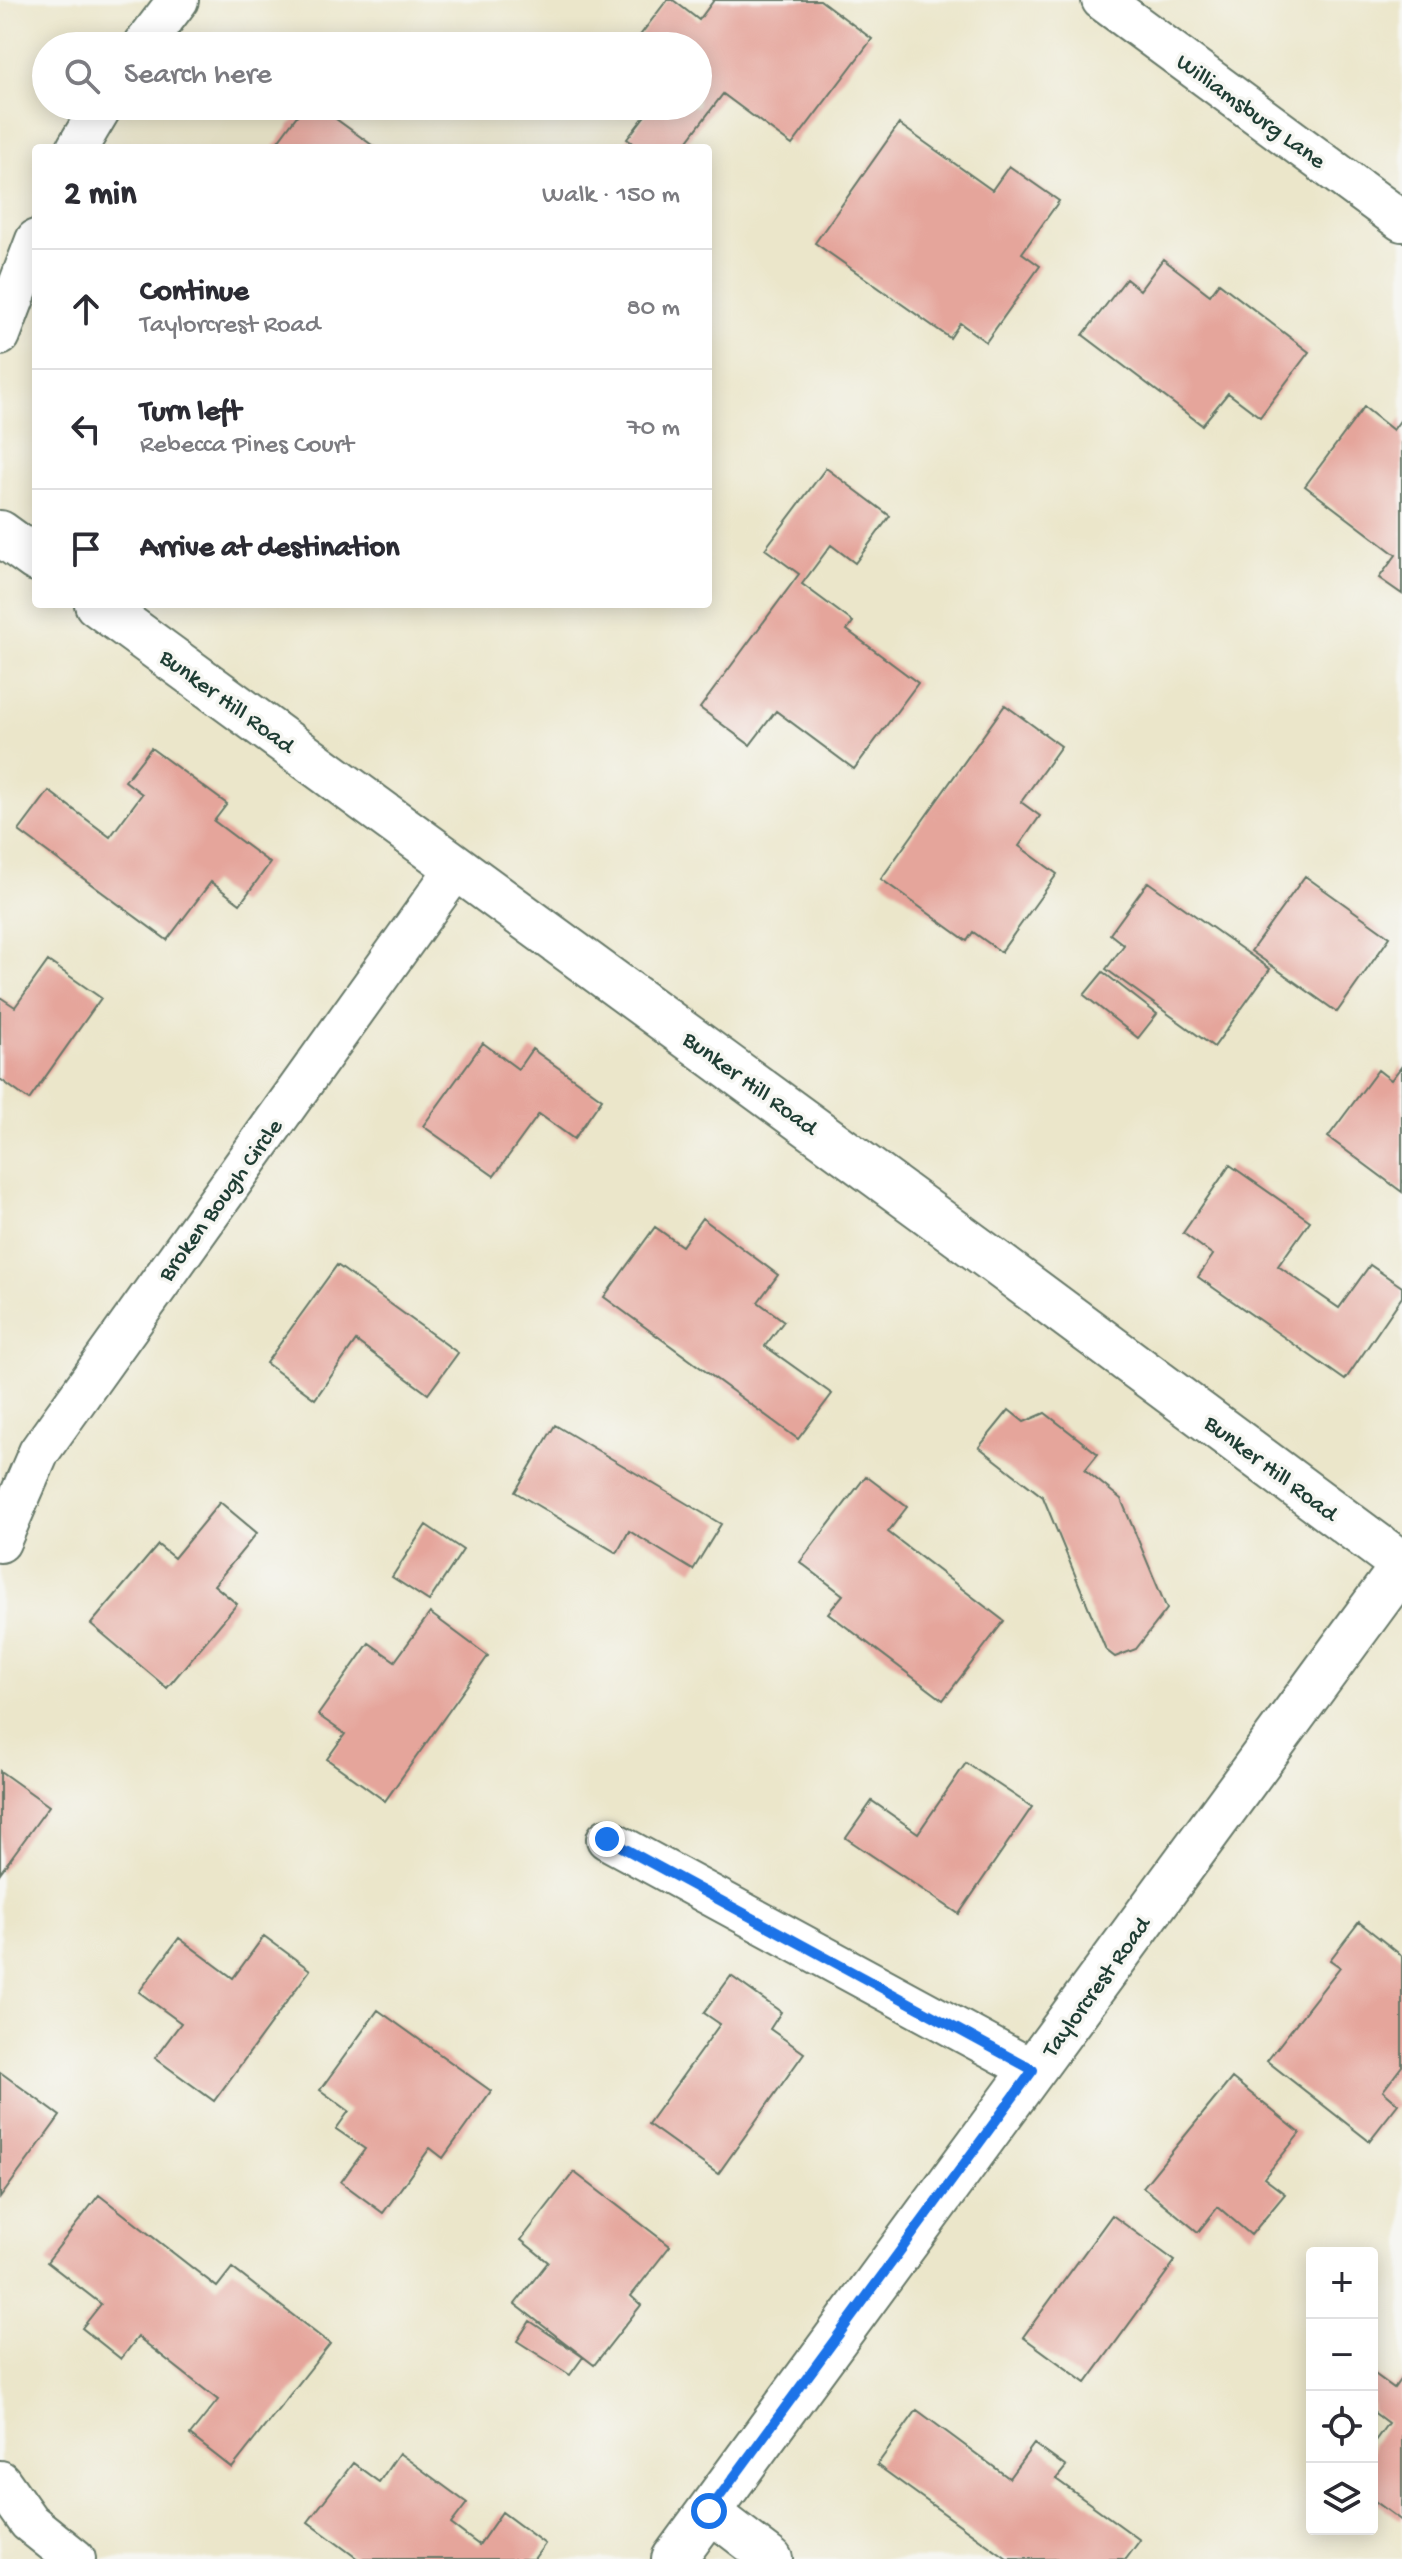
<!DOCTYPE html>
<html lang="en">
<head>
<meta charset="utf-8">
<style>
	body { margin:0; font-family:"Gochi Hand",sans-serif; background:#f2f2f3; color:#2b2b33 }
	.controls { position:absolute; right:24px; bottom:24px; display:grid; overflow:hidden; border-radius:8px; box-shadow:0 4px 20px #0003 }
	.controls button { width:72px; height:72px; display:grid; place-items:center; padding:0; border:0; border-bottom:2px solid #e1e1e2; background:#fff; color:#2b2b33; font:40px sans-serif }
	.stop { position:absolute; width:24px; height:24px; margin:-18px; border:6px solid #1a73e8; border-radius:50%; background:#fff }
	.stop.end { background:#1a73e8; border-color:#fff; box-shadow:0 2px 8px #0008 }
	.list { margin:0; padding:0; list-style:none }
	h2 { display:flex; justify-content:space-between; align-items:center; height:104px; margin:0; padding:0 32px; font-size:34px }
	h2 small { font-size:26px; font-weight:400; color:#7c7c81 }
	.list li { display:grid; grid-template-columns:52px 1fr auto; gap:24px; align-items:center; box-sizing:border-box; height:120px; padding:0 32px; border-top:2px solid #e1e1e2 }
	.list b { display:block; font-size:30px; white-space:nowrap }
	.list p { margin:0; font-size:26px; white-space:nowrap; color:#7c7c81 }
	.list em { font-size:26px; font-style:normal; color:#7c7c81 }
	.icon { flex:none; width:44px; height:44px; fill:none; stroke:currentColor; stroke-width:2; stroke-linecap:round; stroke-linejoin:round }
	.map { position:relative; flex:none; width:1402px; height:2559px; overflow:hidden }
	.search { position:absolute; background:#fff; box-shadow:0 4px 20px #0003; left:32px; top:32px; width:680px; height:88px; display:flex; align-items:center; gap:20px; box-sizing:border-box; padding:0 28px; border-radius:44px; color:#7c7c81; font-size:30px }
	.panel { position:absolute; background:#fff; box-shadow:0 4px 20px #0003; left:32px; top:144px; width:680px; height:464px; border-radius:8px }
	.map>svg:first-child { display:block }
	.building { fill:#e5a59b }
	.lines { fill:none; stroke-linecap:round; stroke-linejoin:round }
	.street-casing { stroke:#667868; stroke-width:44 }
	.secondary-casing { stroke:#667868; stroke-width:48 }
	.street { stroke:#fff; stroke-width:40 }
	.secondary { stroke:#fff; stroke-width:44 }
	.route { stroke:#1a73e8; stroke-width:10 }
	.labels { text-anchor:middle; stroke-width:7; stroke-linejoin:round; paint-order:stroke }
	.street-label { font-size:24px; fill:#1f3d34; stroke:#f6f6f2 }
</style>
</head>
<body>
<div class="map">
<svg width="1402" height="2559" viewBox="0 0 1402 2559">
	<rect width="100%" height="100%" fill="#f6f6f2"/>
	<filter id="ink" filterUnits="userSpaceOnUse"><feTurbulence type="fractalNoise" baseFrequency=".0125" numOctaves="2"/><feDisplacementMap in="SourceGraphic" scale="16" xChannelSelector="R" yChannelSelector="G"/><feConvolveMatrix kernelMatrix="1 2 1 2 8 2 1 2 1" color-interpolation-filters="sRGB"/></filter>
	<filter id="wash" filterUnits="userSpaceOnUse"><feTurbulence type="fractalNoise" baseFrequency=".006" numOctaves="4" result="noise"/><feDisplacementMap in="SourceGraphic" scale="32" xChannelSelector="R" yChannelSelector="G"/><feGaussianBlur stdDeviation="1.8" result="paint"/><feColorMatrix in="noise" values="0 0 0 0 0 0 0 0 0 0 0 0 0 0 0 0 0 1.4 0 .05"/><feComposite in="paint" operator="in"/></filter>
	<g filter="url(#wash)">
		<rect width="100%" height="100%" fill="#ebe6ca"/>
		<g id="blocks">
			<path class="building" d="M667 0H673L699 20 714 0H820L872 39 792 145 723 94 682 148H639L627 139 647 113 638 106H698V46H632Z
				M304 106H318L376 148H273Z
				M899 124 992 190 1009 166 1059 201 1022 253 1040 266 986 342 960 323 950 338 815 243Z
				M1163 259 1210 295 1219 283 1309 352 1260 417 1228 393 1202 425 1083 335 1126 279 1140 290Z
				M1364 407 1393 430 1402 418V594L1379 578 1396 555 1305 486Z
				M826 468 890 516 855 563 831 545 802 584 853 622 847 630 918 683 854 769 776 711 750 745 700 708 799 574 765 549Z
				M1005 705 1061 746 1021 802 1040 816 1019 846 1057 874 1001 952 973 932 967 941 881 879Z
				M151 748 227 804 214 821 270 863 240 904 211 882 167 940 19 831 49 791 110 837 142 794 125 781Z
				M1305 876 1390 937 1337 1012 1251 951Z
				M1148 882 1270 969 1214 1047 1106 969 1124 945 1110 934Z
				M48 961 101 998 29 1100 0 1079V997L15 1007Z
				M1103 972 1157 1014 1138 1038 1084 995Z
				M483 1043 518 1069 532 1049 602 1099 574 1139 539 1114 494 1176 423 1126Z
				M1402 1066V1192L1328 1137 1378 1070 1391 1080Z
				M1230 1165 1310 1221 1278 1266 1339 1308 1370 1265 1402 1287V1297L1345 1380 1198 1277 1213 1255 1183 1233Z
				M702 1218 778 1275 758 1302 784 1321 765 1346 832 1394 798 1439 604 1297 655 1227 682 1246Z
				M337 1265 458 1353 428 1394 356 1341 315 1399 266 1363Z
				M1009 1410 1024 1422 1045 1413 1098 1454 1085 1470 1121 1499 1167 1609 1136 1649 1115 1657 1106 1650 1043 1497 979 1447Z
				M555 1425 721 1524 693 1570 629 1531 617 1553 515 1492Z
				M866 1476 907 1507 888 1532 1004 1621 943 1700 828 1613 843 1595 800 1562Z
				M220 1502 257 1533 214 1585 237 1604 167 1688 91 1624 158 1545 174 1558Z
				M426 1525 463 1550 429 1601 392 1577Z
				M430 1613 488 1656 385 1801 327 1759 345 1734 318 1715 369 1643 395 1661Z
				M966 1763 1032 1807 959 1914 846 1838 872 1801 918 1833Z
				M0 1771 49 1806 0 1873Z
				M1359 1922 1402 1956V2066L1383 2091 1398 2104 1369 2141 1267 2061 1340 1967 1330 1960Z
				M264 1936 310 1970 214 2101 155 2058 181 2023 139 1992 179 1938 233 1978Z
				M731 1976 781 2012 770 2029 804 2053 718 2174 648 2124 720 2024 704 2013Z
				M378 2010 491 2091 443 2158 430 2148 383 2213 341 2182 365 2149 336 2129 349 2111 320 2090Z
				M0 2072 60 2116 0 2198Z
				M1232 2078 1300 2133 1264 2178 1285 2194 1251 2235 1218 2207 1198 2232 1143 2187Z
				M574 2172 670 2246 631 2296 641 2305 594 2365 515 2304 548 2262 521 2240Z
				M99 2195 217 2287 232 2268 330 2344 232 2468 190 2435 218 2400 138 2337 121 2359 82 2328 101 2304 47 2262Z
				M1112 2215 1175 2261 1086 2383 1023 2337Z
				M530 2321 583 2357 570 2375 517 2341Z
				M1372 2372 1394 2388 1402 2377V2521L1372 2499V2445L1388 2423 1372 2411Z
				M917 2410 1009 2478 1034 2444 1066 2467 1056 2479 1140 2540 1126 2559H1007L877 2465Z
				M399 2453 467 2503 451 2524 479 2545 502 2512 545 2544 534 2559H358L308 2522 353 2463 379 2482Z"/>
		</g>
	</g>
	<g filter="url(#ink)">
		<use href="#blocks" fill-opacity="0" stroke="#667868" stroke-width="2"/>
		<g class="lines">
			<g class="street-casing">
				<path id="street" d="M1102 0 1402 221
					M143 46 178 0
					M77 148 102 106
					M0 335 36 240
					M0 1542 39 1452 457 867
					M607 1839 1033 2070
					M0 2481 29 2522 75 2559
					M709 2511 772 2559"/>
			</g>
			<g class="secondary-casing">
				<path id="secondary" d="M0 533 36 559
					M97 604 994 1261 1402 1564
					M674 2559 1402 1567"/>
			</g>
			<use href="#street" class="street"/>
			<use href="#secondary" class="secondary"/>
		</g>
	</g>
	<g class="lines" filter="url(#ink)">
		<path class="route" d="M607 1839 1033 2070 709 2511"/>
	</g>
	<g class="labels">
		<g class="street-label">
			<text transform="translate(1252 110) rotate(36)" y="8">Williamsburg Lane</text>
			<text transform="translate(228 700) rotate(36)" y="8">Bunker Hill Road</text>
			<text transform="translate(751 1082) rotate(36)" y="8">Bunker Hill Road</text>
			<text transform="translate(219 1199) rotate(-54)" y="8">Broken Bough Circle</text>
			<text transform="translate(1272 1467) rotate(37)" y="8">Bunker Hill Road</text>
			<text transform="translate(1095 1986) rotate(-54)" y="8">Taylorcrest Road</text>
		</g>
	</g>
</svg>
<div class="controls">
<button>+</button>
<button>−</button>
<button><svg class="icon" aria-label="locate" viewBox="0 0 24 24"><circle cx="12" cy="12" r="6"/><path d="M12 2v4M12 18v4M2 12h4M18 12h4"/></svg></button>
<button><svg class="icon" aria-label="layers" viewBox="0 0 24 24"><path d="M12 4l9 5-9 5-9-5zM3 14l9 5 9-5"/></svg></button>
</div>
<div class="stop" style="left:709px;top:2511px"></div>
<div class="stop end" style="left:607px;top:1839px"></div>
<div class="search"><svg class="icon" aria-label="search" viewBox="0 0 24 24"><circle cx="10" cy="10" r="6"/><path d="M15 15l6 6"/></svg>Search here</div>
<section class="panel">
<h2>2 min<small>Walk · 150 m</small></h2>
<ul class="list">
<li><svg class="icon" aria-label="ahead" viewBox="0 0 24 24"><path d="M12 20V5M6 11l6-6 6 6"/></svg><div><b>Continue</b><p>Taylorcrest Road</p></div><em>80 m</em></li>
<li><svg class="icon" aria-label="left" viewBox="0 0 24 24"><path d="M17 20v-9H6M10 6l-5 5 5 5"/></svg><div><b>Turn left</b><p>Rebecca Pines Court</p></div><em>70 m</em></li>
<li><svg class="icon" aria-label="arrive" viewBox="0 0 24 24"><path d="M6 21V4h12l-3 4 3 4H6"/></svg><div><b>Arrive at destination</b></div></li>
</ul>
</section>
</div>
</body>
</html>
